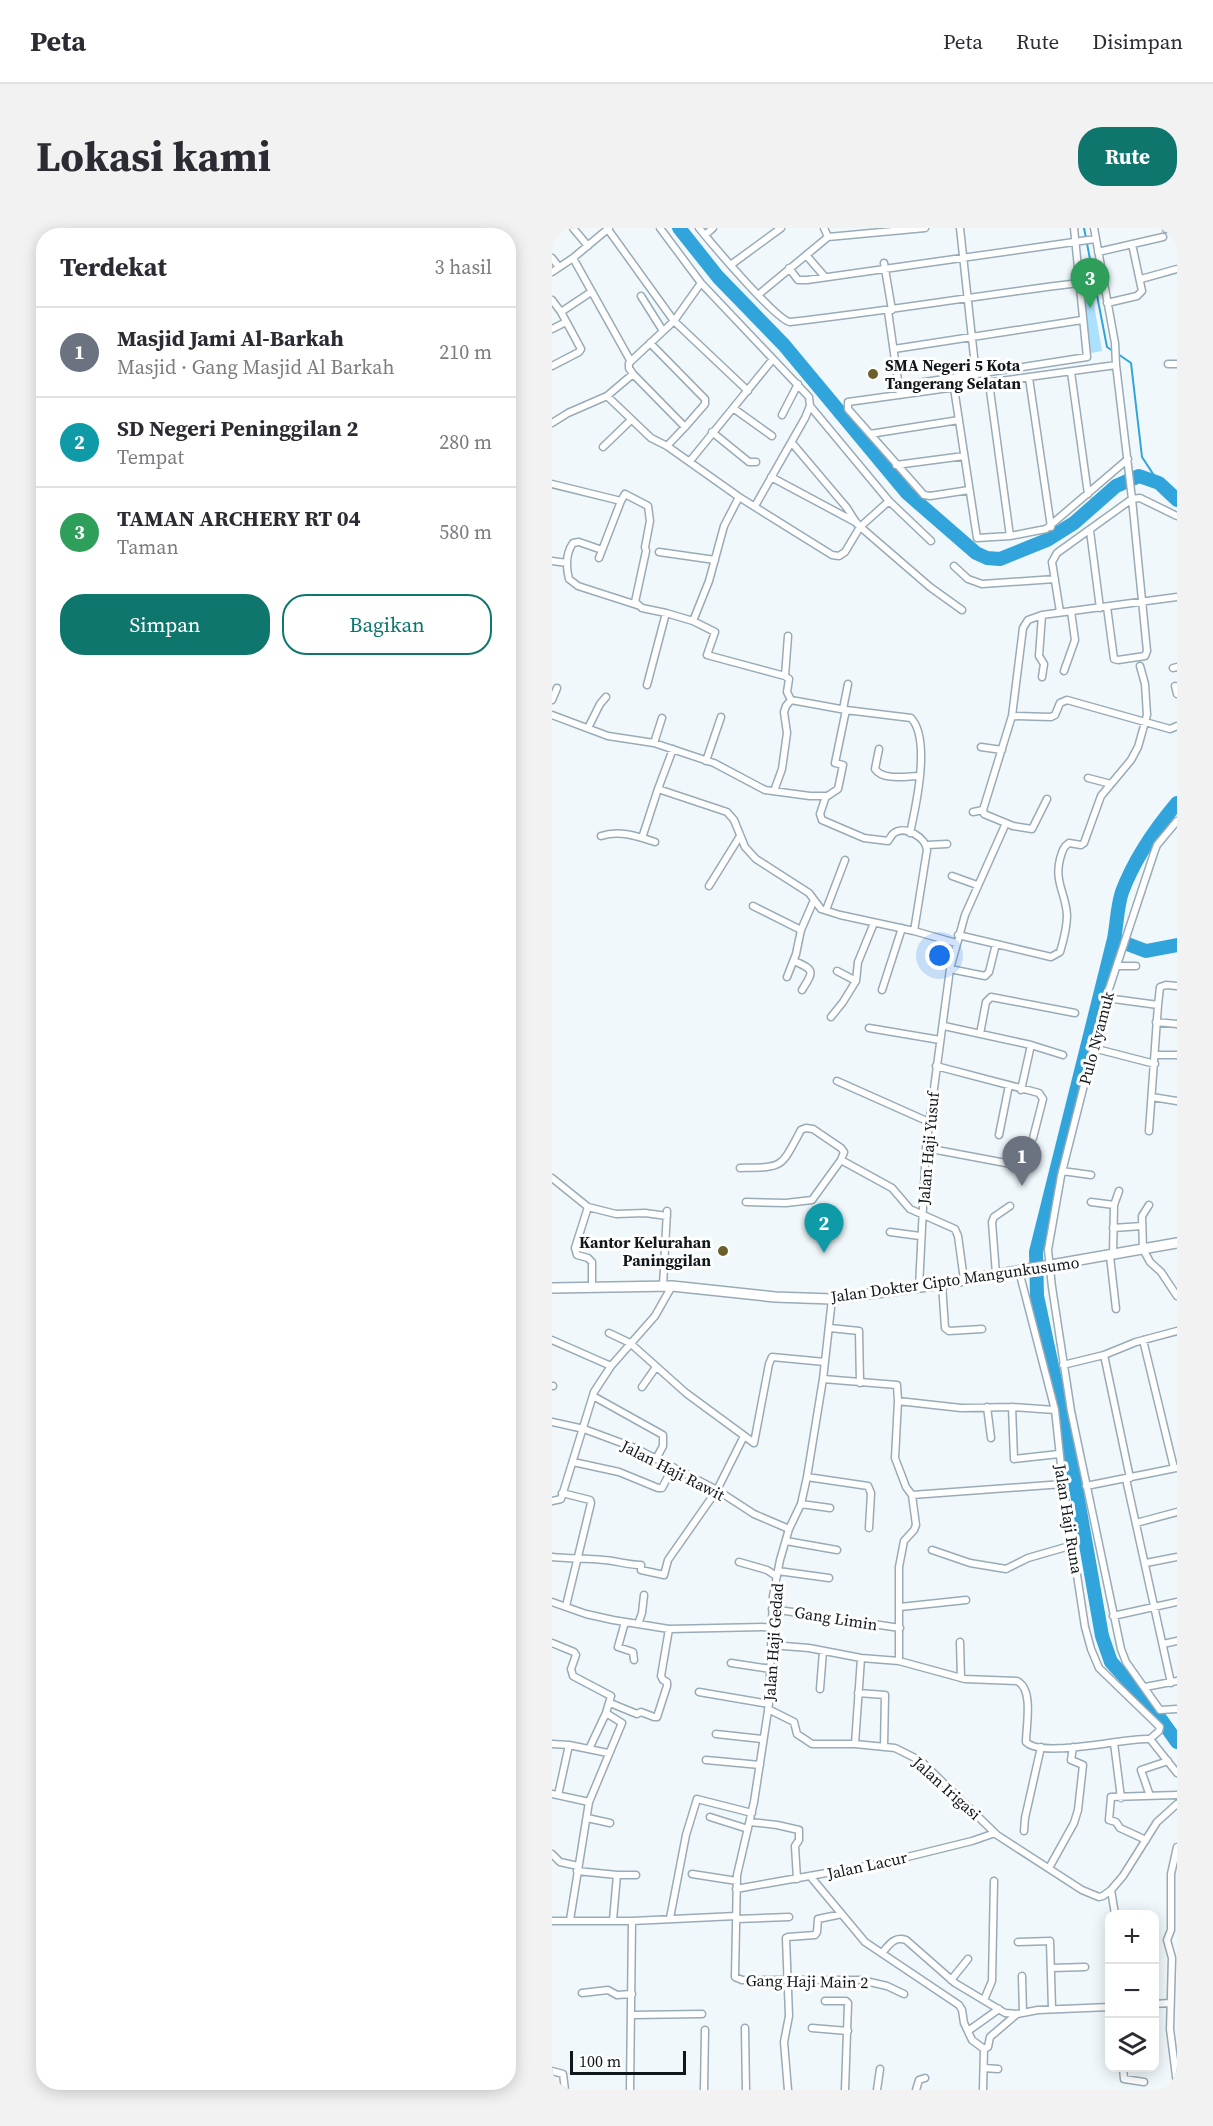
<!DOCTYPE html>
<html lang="id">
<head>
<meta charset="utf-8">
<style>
	body { margin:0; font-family:"Source Serif 4",serif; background:#f2f2f3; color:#2b2b33 }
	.controls { position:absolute; right:18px; bottom:18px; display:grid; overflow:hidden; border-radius:12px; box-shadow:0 3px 15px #0003 }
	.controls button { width:54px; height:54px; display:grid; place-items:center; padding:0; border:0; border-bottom:2px solid #e1e1e2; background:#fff; color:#2b2b33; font:30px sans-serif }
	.scale { position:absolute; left:18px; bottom:15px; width:116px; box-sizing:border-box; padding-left:6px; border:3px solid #11181c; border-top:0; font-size:16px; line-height:21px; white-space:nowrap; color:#11181c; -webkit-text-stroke:4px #fff; paint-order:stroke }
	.you { position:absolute; left:388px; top:728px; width:21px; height:21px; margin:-15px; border:4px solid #fff; border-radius:50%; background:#1a73e8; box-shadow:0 0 0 9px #1a73e833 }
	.badge { display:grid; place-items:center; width:39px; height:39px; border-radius:50%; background:#0f766e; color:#fff; font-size:20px; font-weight:700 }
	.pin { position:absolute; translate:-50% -50px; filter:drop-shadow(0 2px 3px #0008) }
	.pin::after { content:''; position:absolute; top:32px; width:21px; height:18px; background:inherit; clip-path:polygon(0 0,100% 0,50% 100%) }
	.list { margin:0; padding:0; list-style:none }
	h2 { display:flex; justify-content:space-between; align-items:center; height:78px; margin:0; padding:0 24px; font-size:26px }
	h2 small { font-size:20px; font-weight:400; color:#7c7c81 }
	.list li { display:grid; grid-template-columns:39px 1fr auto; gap:18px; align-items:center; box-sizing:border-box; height:90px; padding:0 24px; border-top:2px solid #e1e1e2 }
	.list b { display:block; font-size:22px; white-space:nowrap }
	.list p { margin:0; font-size:20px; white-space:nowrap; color:#7c7c81 }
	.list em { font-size:20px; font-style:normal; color:#7c7c81 }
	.actions { display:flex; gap:12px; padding:18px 24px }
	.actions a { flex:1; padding:14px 0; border:2px solid #0f766e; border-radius:24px; text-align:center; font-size:21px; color:#0f766e }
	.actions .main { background:#0f766e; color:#fff }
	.icon { flex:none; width:33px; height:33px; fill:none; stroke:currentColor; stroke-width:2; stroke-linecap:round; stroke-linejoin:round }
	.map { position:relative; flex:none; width:625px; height:1862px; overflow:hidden; border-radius:24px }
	header { display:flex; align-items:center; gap:36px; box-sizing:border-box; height:84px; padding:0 30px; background:#fff; border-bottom:2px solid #e1e1e2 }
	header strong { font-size:28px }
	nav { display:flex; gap:33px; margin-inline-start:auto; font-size:21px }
	.intro { display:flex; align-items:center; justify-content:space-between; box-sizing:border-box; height:144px; padding:0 36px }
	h1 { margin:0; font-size:42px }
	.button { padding:15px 27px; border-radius:24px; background:#0f766e; color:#fff; font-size:21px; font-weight:700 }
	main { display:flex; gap:36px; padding:0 36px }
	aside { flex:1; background:#fff; border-radius:24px; box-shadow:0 3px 15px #0003 }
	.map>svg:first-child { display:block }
	.green { fill:#ace0ff }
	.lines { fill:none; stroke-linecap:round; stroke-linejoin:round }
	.stream { stroke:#30a4db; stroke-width:2 }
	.river { stroke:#30a4db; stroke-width:14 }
	.street-casing { stroke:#99abb6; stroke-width:9 }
	.secondary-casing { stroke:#99abb6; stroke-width:12 }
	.street { stroke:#fff; stroke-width:6 }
	.secondary { stroke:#fff; stroke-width:9 }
	.poi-dot { fill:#6c5f2c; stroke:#fff; stroke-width:2 }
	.labels { text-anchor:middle; stroke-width:6; stroke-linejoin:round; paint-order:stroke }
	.poi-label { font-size:16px; font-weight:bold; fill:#11181c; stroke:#fff; text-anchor:start }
	.street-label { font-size:16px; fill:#11181c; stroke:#fff }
</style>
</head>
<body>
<header>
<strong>Peta</strong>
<nav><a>Peta</a><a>Rute</a><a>Disimpan</a></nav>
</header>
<div class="intro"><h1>Lokasi kami</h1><a class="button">Rute</a></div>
<main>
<aside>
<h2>Terdekat<small>3 hasil</small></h2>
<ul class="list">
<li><span class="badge" style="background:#6b7280">1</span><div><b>Masjid Jami Al-Barkah</b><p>Masjid · Gang Masjid Al Barkah</p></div><em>210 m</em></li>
<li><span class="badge" style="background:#0f9aa8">2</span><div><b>SD Negeri Peninggilan 2</b><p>Tempat</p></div><em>280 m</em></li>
<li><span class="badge" style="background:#2e9e5b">3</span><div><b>TAMAN ARCHERY RT 04</b><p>Taman</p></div><em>580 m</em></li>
</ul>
<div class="actions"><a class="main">Simpan</a><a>Bagikan</a></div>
</aside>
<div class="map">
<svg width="625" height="1862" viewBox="0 0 625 1862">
	<rect width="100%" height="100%" fill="#f0f8fc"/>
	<path class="green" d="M535 36 550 123 539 125 527 38Z"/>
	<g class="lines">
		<path class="stream" d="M532 0 555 119 561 123
			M566 126 579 135 590 229 607 255"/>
		<path class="river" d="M127 0 166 49 232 117 355 265 424 325 435 330 448 331 495 312 522 295 564 258 587 248 607 255 625 272
			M625 575C604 600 582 632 570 664 565 679 565 696 562 711L484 1024 485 1068 514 1203 550 1408 559 1434 600 1479 625 1514
			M562 711 594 723 625 717"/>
		<g class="street-casing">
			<path id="street" d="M21 0 36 18
				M55 0 122 93 196 163
				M57 0 21 30 78 132
				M108 0 149 55 257 169 258 178 253 190 203 278
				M147 0C160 16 224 92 238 94 335 83 430 67 526 55
				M272 0 276 9
				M408 0 424 147
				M542 0 563 115 564 137 580 271 595 423 593 428 566 432 562 431 555 379
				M614 0V1
				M153 7 161 0
				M276 9 373 0
				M546 24 611 9
				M254 27 273 49
				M0 30 7 39
				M332 35 340 82
				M180 36 229 0
				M237 40 246 52H255L543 11
				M0 44 21 30
				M589 51 625 41
				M206 67 276 9
				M89 68 111 103
				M0 72 9 84 39 64
				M555 75 585 68 590 63 580 16
				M336 83 348 167
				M0 101 14 94
				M98 115 153 171V176L133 199
				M342 121 530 92
				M616 136H625
				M0 138 27 124 29 121 9 84
				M519 144 536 266
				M477 150 499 299
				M437 155 458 308
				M347 158 535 129 522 0
				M402 160 425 310 458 308 494 301 576 231
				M55 168 99 210 115 218 187 269 280 327 287 328 293 324 308 299 337 273
				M258 178 337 273 379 313
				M181 180 220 208
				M230 187 246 156
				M0 195 16 185 55 168 81 146
				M160 204 197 234H204
				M318 206 407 192
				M240 215 295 280 305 296 378 359 410 382
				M115 218 133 199 81 146 77 140V135L122 93 149 55
				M51 219 79 192
				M138 233 221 131
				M344 237 412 228
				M219 249 305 295
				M0 256 69 273 73 266 96 278 98 293 93 319 94 323 83 374 90 380 114 385 95 457
				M417 262 378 268 372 267 296 181V174L564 137
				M538 303 548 380
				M50 322 27 314 21 315C14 325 14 339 17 351L26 358 85 377
				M107 324 163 332
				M47 330 69 273
				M0 333 15 335
				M402 338 416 351 430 356 503 351
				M508 384 500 334 505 325 580 271 588 270 625 288
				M114 385 141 393 163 404 155 427 233 448 237 451 235 464 239 472 294 482 359 490C379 511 364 578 358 605
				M141 393 157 353 172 298 187 269
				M621 440 625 439
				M512 443 523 412 519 383
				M233 448 236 408
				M490 449 492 436 487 428 490 387
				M623 458 625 466
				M0 472 5 460
				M291 481 296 456
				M0 487 56 508 102 515 162 535 213 562 258 568H274L268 586 270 592 312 610 336 613C338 611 339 607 342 605 354 597 374 610 375 622L362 703
				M460 488 499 489 503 487 508 475 515 472 618 501 625 498
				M36 500 48 476 54 469
				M102 515 110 490
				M429 519 450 522
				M121 521 106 561 175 584 182 592 193 619 204 631 257 665 269 681 288 687 362 703 404 715
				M327 521 323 541C331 553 355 548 368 548
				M154 533 169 489
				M536 550 559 556
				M222 563 230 541 235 505 232 484 234 478 239 472
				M274 569 286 561 291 537 283 535 294 482
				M431 582 460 488 471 400 476 392 490 387 625 369
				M431 582 432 586 461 598 480 601 495 571
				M421 584 431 582
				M625 593 605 617 602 625 554 770 509 948 496 1022 500 1059 519 1183 569 1421 574 1434 608 1482 625 1481
				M49 608C67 602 85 608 103 614
				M90 610 106 561
				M375 617 395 616
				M400 648 425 657
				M157 658 188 608
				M201 678 249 702
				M274 682 293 632
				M406 707 499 729 508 724C512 711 515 700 515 687 514 666 502 654 508 631 510 624 511 619 517 615L529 617 532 615 549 568 579 532 586 519 595 487 593 456 588 438
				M242 733C263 742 262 743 250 762
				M565 738H584
				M398 741 433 748 437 744 444 716
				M285 743 304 753
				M235 749 244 726 249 702 262 672
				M330 762 350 700
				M554 770 606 777 608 759 614 757 625 758
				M279 789 291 774 304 753 306 734 322 695
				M604 794 625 796
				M392 798 479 817 511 827
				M317 800 388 812
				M428 806 434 774 439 769 523 785
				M541 820 603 836
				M603 827H625
				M384 838 487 865 491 871 481 910
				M285 853 377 894
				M469 862 479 817
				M600 869 625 873
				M597 903 606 777
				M447 907 457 857
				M374 920 459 936
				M289 932 340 960 358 981 403 1001 406 1008 412 1052
				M188 940C232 939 228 941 249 902L254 900 261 901 289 920 292 924 289 932 260 972 234 975 194 974
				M510 943 539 947
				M0 950 36 979 64 986 93 985 115 988
				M539 974 562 977
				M597 977 590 988 591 1021 598 1034 609 1044 625 1068
				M36 979 23 1020 25 1027 36 1030 40 1034V1059
				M561 1000 590 998
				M338 1004 368 1008
				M561 1027 562 977 567 963
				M558 1028 564 1081
				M467 1043 503 1182 511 1256 533 1399 539 1421 547 1440 608 1499 607 1503 598 1511
				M444 1046 440 994 442 989 458 978
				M390 1056 393 1100 397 1103 430 1101
				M111 1058 115 983
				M367 1059 374 920 398 741 413 687 454 595
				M280 1071 271 1151 255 1249 249 1276 237 1301 228 1332 221 1368 217 1476 202 1574 185 1647 183 1749 190 1752H309L335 1758 352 1766
				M278 1100 307 1103 308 1155
				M57 1105 78 1115 134 1165 202 1215 217 1136 220 1129 273 1134
				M0 1112 59 1138
				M591 1112 622 1240
				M552 1127 578 1250
				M511 1137 552 1127 584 1114 625 1103
				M271 1151 345 1157 346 1173 343 1230 354 1259 360 1267 364 1297 362 1302 352 1313 347 1339V1433
				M0 1158H1
				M90 1159 104 1139
				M41 1168 111 1207V1218L104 1231
				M346 1173 409 1180 460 1179 503 1182
				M435 1179 439 1210
				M460 1179 462 1231 507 1226
				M0 1194 32 1201 83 1220 165 1262 202 1286 237 1301
				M21 1234 67 1244 106 1260H110L121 1239
				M255 1249 316 1258 319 1265 317 1300
				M574 1251 619 1455
				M534 1258 624 1240
				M10 1265 38 1272 39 1275 14 1378
				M360 1267 511 1256
				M0 1273 9 1271 42 1164 59 1138 103 1088 120 1058
				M249 1276 278 1280
				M584 1295 625 1284
				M234 1313 285 1322
				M380 1322 418 1335 454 1341 476 1330 521 1317
				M0 1329C18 1331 34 1330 52 1332 65 1333 76 1337 89 1337V1342L112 1347 116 1332 165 1262 192 1208
				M187 1334 215 1342 224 1348
				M594 1335 625 1329
				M226 1343 277 1350
				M0 1374 34 1386 61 1392 117 1401 218 1399
				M348 1379 414 1372
				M220 1381 348 1400
				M561 1388 625 1374
				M73 1394 66 1419 81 1424 82 1432
				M86 1396 90 1385 92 1367
				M408 1414 409 1450
				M0 1415 22 1424 24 1427 19 1441 21 1448 59 1468 54 1485 70 1495 37 1574 18 1692
				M611 1416 625 1413
				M219 1417 257 1420 309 1430 347 1433 413 1451 465 1453C482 1461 474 1498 474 1514 491 1531 574 1509 598 1511L625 1545
				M179 1435 219 1441
				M593 1459 625 1453
				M268 1461 271 1423
				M147 1464 217 1476
				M306 1465 333 1467 332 1519
				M58 1475 85 1486 89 1484 102 1489H105L115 1458V1454L111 1452 109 1448 117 1401
				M216 1481 242 1494 245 1506 260 1516H303L343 1520 369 1533 445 1607 530 1662 547 1669 551 1668 559 1662 571 1648 605 1594 625 1576
				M164 1506 210 1511
				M562 1515 569 1570
				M0 1516 17 1517 56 1525
				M303 1516 309 1430
				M37 1521 54 1485
				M154 1532 208 1537
				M0 1566 37 1574
				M6 1567 17 1517
				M598 1568 589 1542 616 1533
				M158 1589 196 1601
				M35 1590 58 1595
				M198 1594 225 1597 247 1602V1612L243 1618 245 1651
				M472 1603 473 1590 489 1519
				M594 1612 568 1600 564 1594 557 1592 559 1569 625 1567
				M625 1619 619 1646V1702L615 1712 620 1730 618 1801 625 1856
				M0 1626 8 1634 26 1638
				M497 1640 522 1595 526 1582 531 1537 519 1532 521 1519
				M25 1643 65 1647H84
				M140 1646 185 1653
				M258 1648 313 1714 407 1777 410 1782 412 1795 420 1812 432 1821 431 1862
				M184 1661 331 1635 420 1613 443 1605
				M559 1662 563 1686
				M118 1690 134 1607 145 1571 200 1585
				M184 1691 237 1689
				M61 1692 65 1647
				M0 1693H80L184 1688
				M466 1714 498 1713 500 1781
				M330 1725C337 1717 342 1708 354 1712L403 1755 453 1785 465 1786 486 1782 558 1779
				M499 1740 533 1739
				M470 1748 471 1785
				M399 1752 416 1731
				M30 1765 56 1762 65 1767 80 1766
				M432 1772 440 1753 442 1653
				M273 1773H294L296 1775 293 1862
				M602 1776 618 1775
				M80 1787 150 1786
				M193 1800 194 1862
				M260 1800 296 1803
				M416 1803 447 1781
				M432 1821 436 1819 438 1809 465 1786
				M432 1840 446 1841
				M571 1840 572 1851 592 1854
				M0 1843 11 1846 13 1862
				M78 1862 80 1693
				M152 1862 153 1802
				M236 1862 232 1814 237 1788 234 1710 236 1709 263 1707 265 1704 266 1691 290 1686
				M325 1862 328 1841
				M364 1862 367 1852 373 1850"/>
		</g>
		<g class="secondary-casing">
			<path id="secondary" d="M0 1060 120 1058 223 1069 280 1071 390 1056 625 1015"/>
		</g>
		<use href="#street" class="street"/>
		<use href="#secondary" class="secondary"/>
	</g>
	<g class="poi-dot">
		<circle cx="321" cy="146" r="6"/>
		<circle cx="171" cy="1023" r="6"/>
	</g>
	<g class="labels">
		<g class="poi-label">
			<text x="333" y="143">SMA Negeri 5 Kota<tspan x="333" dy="18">Tangerang Selatan</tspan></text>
			<text x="159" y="1020" text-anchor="end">Kantor Kelurahan<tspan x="159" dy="18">Paninggilan</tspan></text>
		</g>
		<g class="street-label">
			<text transform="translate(544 810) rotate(-75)" y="6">Pulo Nyamuk</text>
			<text transform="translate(376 920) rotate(-85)" y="6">Jalan Haji Yusuf</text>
			<text transform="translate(403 1051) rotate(-8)" y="6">Jalan Dokter Cipto Mangunkusumo</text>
			<text transform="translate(121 1242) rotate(27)" y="6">Jalan Haji Rawit</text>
			<text transform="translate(517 1291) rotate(81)" y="6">Jalan Haji Runa</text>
			<text transform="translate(284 1390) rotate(9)" y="6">Gang Limin</text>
			<text transform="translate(221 1414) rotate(-86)" y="6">Jalan Haji Gedad</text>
			<text transform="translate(395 1560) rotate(42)" y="6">Jalan Irigasi</text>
			<text transform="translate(315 1637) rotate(-12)" y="6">Jalan Lacur</text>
			<text transform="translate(255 1753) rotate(1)" y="6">Gang Haji Main 2</text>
		</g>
	</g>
</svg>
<div class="controls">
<button>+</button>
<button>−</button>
<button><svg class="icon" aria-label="layers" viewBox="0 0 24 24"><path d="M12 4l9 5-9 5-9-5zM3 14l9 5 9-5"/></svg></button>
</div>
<div class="scale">100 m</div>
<div class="you"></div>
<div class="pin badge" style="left:470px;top:958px;background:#6b7280">1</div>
<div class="pin badge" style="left:272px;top:1025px;background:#0f9aa8">2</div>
<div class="pin badge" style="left:538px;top:80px;background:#2e9e5b">3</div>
</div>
</main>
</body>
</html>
